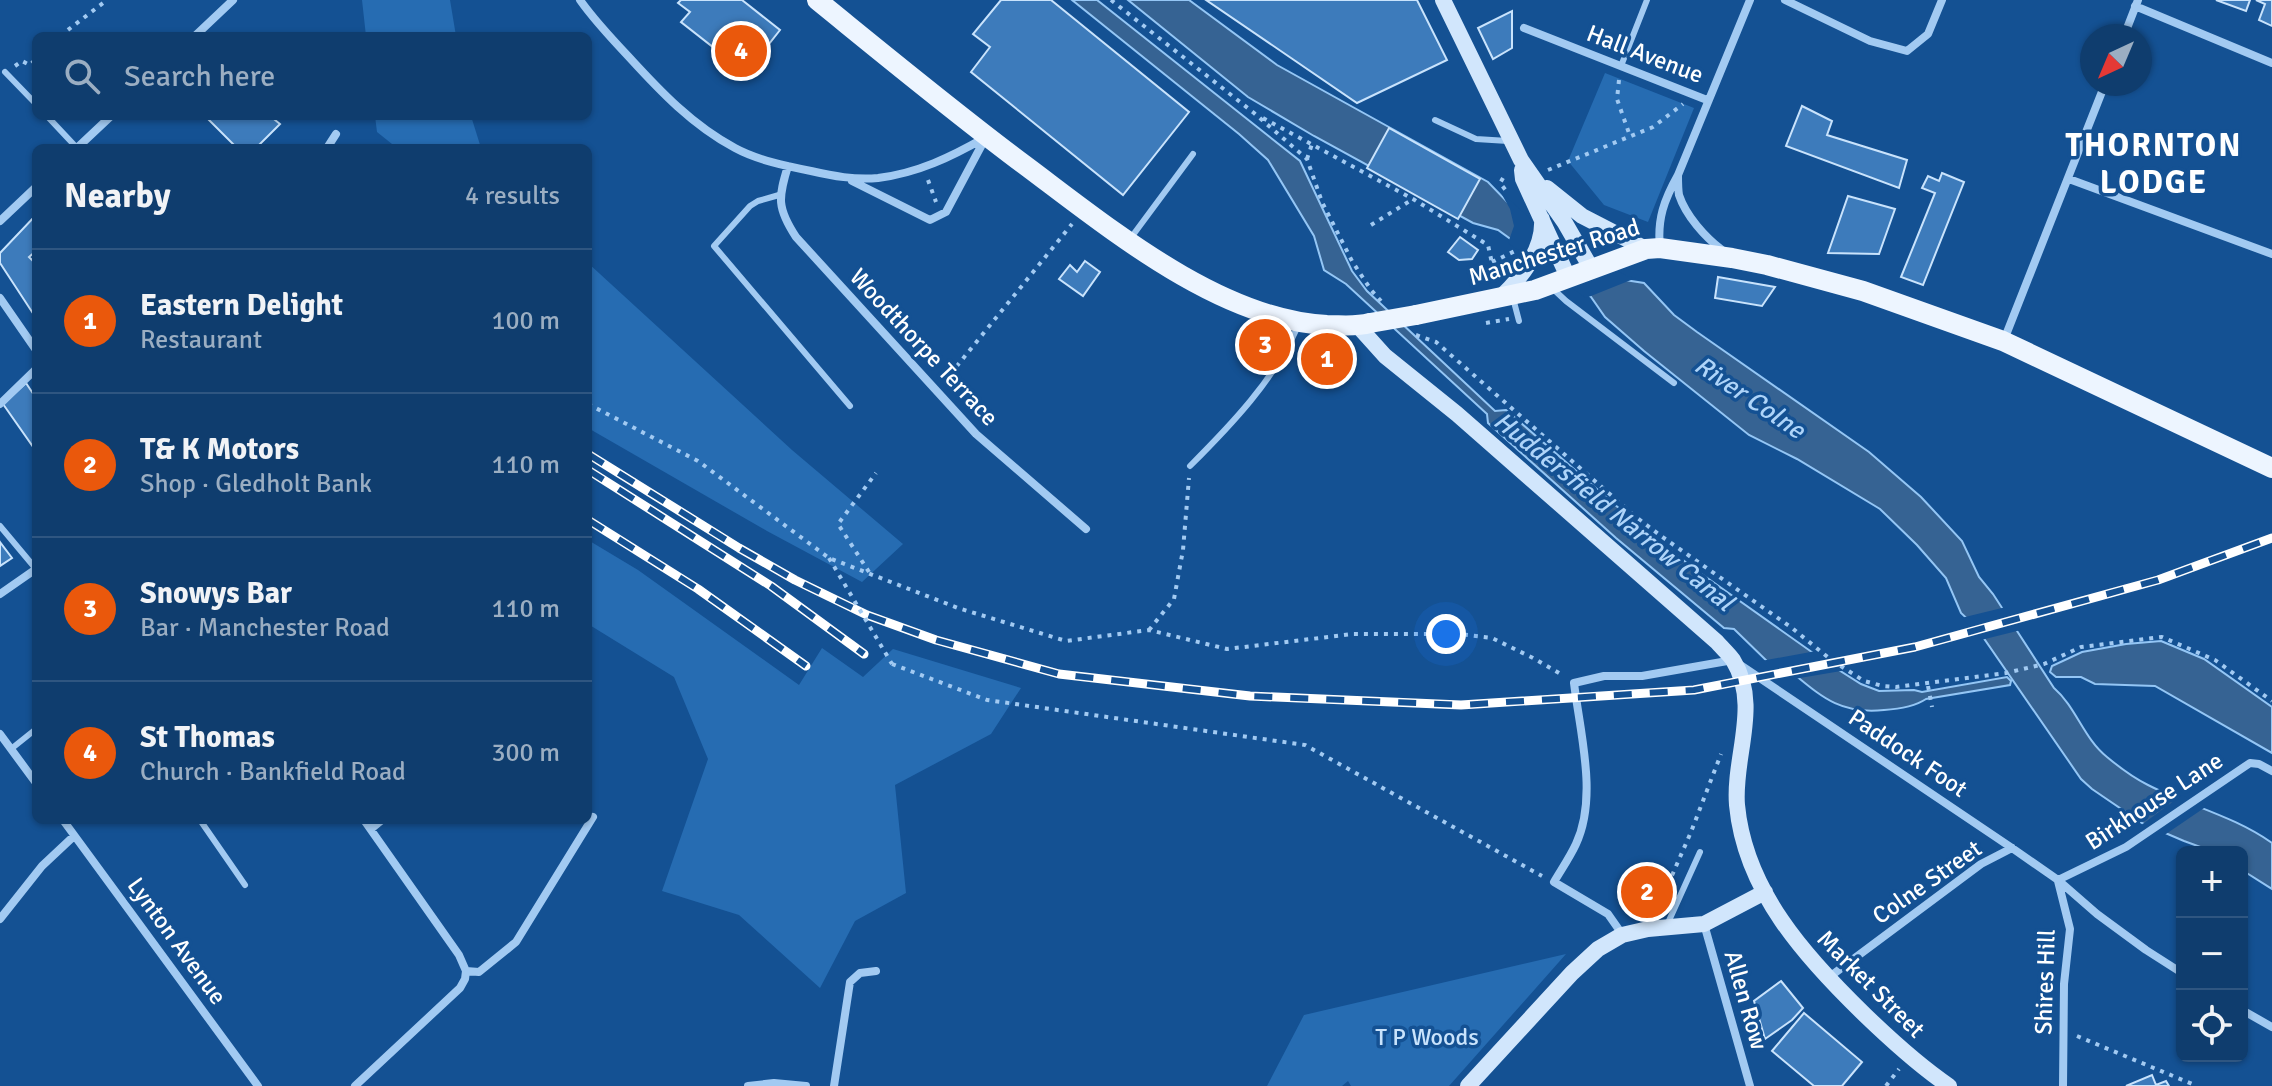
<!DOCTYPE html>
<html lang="en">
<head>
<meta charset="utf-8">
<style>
	body { margin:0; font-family:Signika,sans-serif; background:#1d4876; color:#f1f3f6 }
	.controls { position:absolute; right:24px; bottom:24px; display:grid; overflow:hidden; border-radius:12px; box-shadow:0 2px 6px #0004 }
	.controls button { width:72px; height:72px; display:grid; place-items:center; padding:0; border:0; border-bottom:2px solid #2f5681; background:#0f3d6e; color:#f1f3f6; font:40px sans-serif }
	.compass { position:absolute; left:2080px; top:24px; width:72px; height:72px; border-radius:50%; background:#0f3d6e; box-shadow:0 2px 6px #0004; rotate:224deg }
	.you { position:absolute; left:1446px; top:634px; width:28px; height:28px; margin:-20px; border:6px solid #fff; border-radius:50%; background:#1a73e8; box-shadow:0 0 0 12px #1a73e833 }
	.badge { display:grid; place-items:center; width:52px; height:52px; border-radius:50%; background:#ea580c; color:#fff; font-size:26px; font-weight:700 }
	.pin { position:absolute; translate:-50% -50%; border:4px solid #fff; box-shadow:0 2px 8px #0006 }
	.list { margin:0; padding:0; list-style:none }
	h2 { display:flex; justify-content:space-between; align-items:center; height:104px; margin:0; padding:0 32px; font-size:34px }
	h2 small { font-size:26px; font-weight:400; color:#9baec2 }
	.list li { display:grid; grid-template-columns:52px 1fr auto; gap:24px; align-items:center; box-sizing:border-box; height:144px; padding:0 32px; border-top:2px solid #2f5681 }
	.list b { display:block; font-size:30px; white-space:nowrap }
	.list p { margin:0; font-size:26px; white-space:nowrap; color:#9baec2 }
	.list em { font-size:26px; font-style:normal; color:#9baec2 }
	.icon { flex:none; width:44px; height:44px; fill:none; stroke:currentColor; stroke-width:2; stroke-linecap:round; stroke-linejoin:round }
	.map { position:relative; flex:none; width:2272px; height:1086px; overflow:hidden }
	.search { position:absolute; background:#0f3d6e; box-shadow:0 2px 6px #0004; left:32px; top:32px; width:560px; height:88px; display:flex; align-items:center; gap:20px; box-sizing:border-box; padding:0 28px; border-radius:12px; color:#9baec2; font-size:30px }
	.panel { position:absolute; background:#0f3d6e; box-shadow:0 2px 6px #0004; left:32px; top:144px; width:560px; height:680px; border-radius:12px }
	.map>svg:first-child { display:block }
	.green { fill:#266cb2 }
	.water { fill:#366393; stroke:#94c6f5; stroke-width:2 }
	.pier { fill:#145193 }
	.building { fill:#3d7bbb; stroke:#c9e3fc; stroke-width:2 }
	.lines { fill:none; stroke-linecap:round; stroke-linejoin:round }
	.path { stroke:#a2caf2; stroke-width:4; stroke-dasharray:4 6; stroke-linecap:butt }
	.lane { stroke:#a2caf2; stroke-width:6 }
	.street { stroke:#a2caf2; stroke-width:8 }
	.secondary { stroke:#d1e6fc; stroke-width:16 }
	.primary { stroke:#edf5ff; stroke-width:20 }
	.rail-casing { stroke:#fff; stroke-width:9 }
	.rail { stroke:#145193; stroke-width:6; stroke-dasharray:18; stroke-linecap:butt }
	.path-bridge { stroke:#a2caf2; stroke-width:4; stroke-dasharray:4 6; stroke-linecap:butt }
	.primary-bridge { stroke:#edf5ff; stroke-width:20 }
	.labels { text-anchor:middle; stroke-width:7; stroke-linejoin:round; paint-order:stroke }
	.street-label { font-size:24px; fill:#fff; stroke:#145193 }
	.park-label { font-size:24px; fill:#c9e3fc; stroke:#145193 }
	.water-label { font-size:26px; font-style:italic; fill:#aed4f9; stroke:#145193 }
	.district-label { font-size:32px; font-weight:bold; letter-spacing:2px; fill:#fff; stroke:#145193 }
</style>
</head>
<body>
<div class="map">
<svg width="2272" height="1086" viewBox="0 0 2272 1086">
	<rect width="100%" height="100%" fill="#145193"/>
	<path class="green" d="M362 0H450L456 36H366Z
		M1605 73 1694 108 1648 222 1604 205 1568 161Z
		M375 116H471L481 148H397L377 132Z
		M588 263 792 450 903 544 862 582 767 531 588 428Z
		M588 540 638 570 799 685 822 648 863 677 893 649 1021 688 991 734 895 785 906 893 855 921 820 988 739 915 662 891 708 759 674 677 588 624Z
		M1566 954 1449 1086H1351L1348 1081 1342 1086H1267L1304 1015Z"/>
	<path class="water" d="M1072 0H1097L1300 161 1352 271 1367 291 1495 411 1506 410 1644 530 1696 570 1823 660 1861 684 1879 691 1914 690 1922 692 2007 677 2011 681 2010 685 1926 699C1914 707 1899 709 1884 710 1837 715 1819 694 1784 666L1773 667 1734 629 1724 628 1616 538 1488 423 1487 414 1346 284 1324 270 1314 236 1268 160 1239 134Z
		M1128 0H1189L1277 65 1488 182 1517 212 1543 235 1625 280 1644 283 1674 315 1697 332 1869 452 1921 497 1962 541 1979 577 1993 594 2054 688C2076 707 2084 739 2107 757 2119 767 2134 778 2148 785 2189 806 2234 816 2272 843V889L2242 870V852H2214L2184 841 2142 823 2092 789 2081 779 1976 627 1961 613 1946 578 1917 545 1880 509 1797 459 1749 435 1644 351 1605 317 1591 297 1498 230 1473 223 1314 136 1248 97Z
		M2161 641 2204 659 2272 707V753L2155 686 2095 684 2081 677H2056L2050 672 2052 666 2082 652 2126 644Z"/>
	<path class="pier" d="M1500 191 1545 232 1627 276 1636 278 1586 298 1508 243 1514 226 1510 209Z
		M2006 607 2021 630 1981 640 1973 629 1961 618Z
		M1816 651 1847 670 1794 679 1783 670 1771 671 1761 661Z
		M2182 795 2207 806 2163 836 2140 826Z"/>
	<path class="building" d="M681 0H742L780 30 746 73 681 22 690 12 678 3Z
		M1001 0H1051L1189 112 1123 195 971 72 990 47 973 34Z
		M1206 0H1417L1447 60 1357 103Z
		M2216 0H2250L2246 11Z
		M2256 0H2272V26L2259 20 2265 4Z
		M1512 11V48L1493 59 1478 28Z
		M1802 106 1832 121 1827 135 1907 160 1899 188 1786 146Z
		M205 116H279L275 120 280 124 256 148H237Z
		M1389 128 1480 179 1458 219 1367 168Z
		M1942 173 1964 182 1923 285 1901 277 1935 193 1922 188 1928 176 1939 181Z
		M1848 196 1895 209 1879 254 1828 253Z
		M36 215V251L29 257 36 264V318L0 263V253Z
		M1460 237 1478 250 1472 259 1459 260 1448 252Z
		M1085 261 1100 272 1083 296 1059 279 1070 265 1077 272Z
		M1718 277 1775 287 1762 306 1715 298Z
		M26 383 36 398V451L3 404Z
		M0 542 12 558 0 566Z
		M1781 981 1803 1008 1792 1020 1765 1039 1754 1001Z
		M1804 1013 1862 1062 1842 1086H1814L1772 1051Z
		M2152 1075 2156 1085 2166 1081 2169 1086H2126Z"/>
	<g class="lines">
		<path class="path" d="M1111 0 1254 113 1307 159 1322 202 1352 261 1371 290 1381 301
			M60 36 107 0
			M15 66 22 61 30 65 36 59
			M1619 80 1617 99 1630 136
			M1263 118 1413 199 1488 245 1495 277
			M1307 159 1312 144
			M1548 170 1653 127 1683 104
			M1503 178 1500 183 1508 193
			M928 180 936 202
			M1371 225 1413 199
			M1492 262 1515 251
			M1486 323 1509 319
			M1416 335 1436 342 1636 517 1661 536 1792 628 1830 659 1864 681 1883 686 1896 687 2006 673 2044 664 2081 647 2162 637 2215 660 2272 701
			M944 382 1072 224
			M588 404 698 461 829 558 958 608 1066 641 1149 630 1227 649 1353 634H1459L1492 638 1533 658 1564 676
			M869 572 838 524 876 473
			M1149 630 1174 599 1183 550 1189 478
			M892 664 987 700 1305 745 1542 876
			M1928 686 1932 707
			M1656 912 1691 832 1721 754
			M2077 1036 2197 1086
			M1886 1086 1899 1069"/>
		<path class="lane" d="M1621 66 1647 0
			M5 72 36 104
			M47 116 77 148
			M1435 120 1476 139 1508 141
			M779 195 758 201 750 206 714 246 850 406
			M1130 239 1193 154
			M1551 287 1566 301 1674 383
			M1513 298 1519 321
			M1190 466C1232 424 1274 380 1298 326
			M0 526 36 569
			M11 749 36 729
			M200 820 245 885
			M1667 925 1700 852"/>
		<path class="street" d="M580 0C594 20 611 38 628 56 660 91 692 125 735 148 757 160 786 166 811 171 833 176 854 180 878 178 918 173 951 157 986 137
			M1785 0 1870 41 1907 51 1928 34 1942 0
			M2135 6 2272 63
			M1524 28 1707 100
			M195 36 233 0
			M2124 36 2138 0
			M77 148 111 116
			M327 148 336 134
			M788 166C778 198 777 208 796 237L976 434 1086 529
			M1678 175C1678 181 1678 189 1679 195 1686 216 1705 237 1722 250
			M2069 179 2272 254
			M852 181 930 220 946 212 986 137
			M0 221 36 187
			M1660 248C1657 219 1664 200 1678 175L1750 0
			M0 298 36 350
			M2004 340 2105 84
			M0 404 36 369
			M0 594 36 569
			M0 734 36 783
			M63 820 258 1086
			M364 820 459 955 466 971
			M371 829 382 820
			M2058 880 2126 847 2250 763 2259 764 2272 771
			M2058 881 2070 929 2064 984 2063 1086
			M0 919 42 866 74 836
			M1704 924 1750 1086
			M1622 934 1608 914 1554 882C1561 870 1570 857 1576 844 1598 797 1580 733 1574 683L1604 676H1642L1733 660 2012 848 2058 880 2097 914 2146 950 2182 973
			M466 971 479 972 516 942 593 817
			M1828 978 1981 864 2012 848
			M2242 1010 2272 1027
			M355 1086 460 988 465 979 466 971
			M748 1086 774 1083 806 1086
			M834 1086 850 982 860 973 876 971"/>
		<path class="secondary" d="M1443 0 1521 160 1565 223 1591 268
			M1522 170 1523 179 1568 277
			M1547 188 1582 216 1646 249
			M1500 298C1521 278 1544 249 1542 219
			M1358 326 1385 356 1457 414 1717 642C1722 648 1729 654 1733 660 1761 705 1733 757 1737 805 1745 891 1806 958 1865 1015 1892 1041 1918 1065 1949 1086
			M1468 1086 1572 973 1598 949 1622 935 1648 929 1704 924 1765 892"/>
		<path class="primary" d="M817 0C886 56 955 113 1026 166 1109 228 1220 320 1327 325 1342 325 1355 327 1370 323
			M1416 315 1535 290 1646 249 1660 248 1732 258 1767 265 1863 291 2003 341 2272 468"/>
		<g class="rail-casing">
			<path id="rail" d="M588 454 739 548 795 580 867 615 936 640 1059 674 1250 696 1461 705 1694 690 1915 647 2158 580 2272 538
				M588 470 771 586 864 654
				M588 520 698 589 806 666"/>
		</g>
		<use href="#rail" class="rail"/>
		<path class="path-bridge" d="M829 558 892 664"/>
		<path class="primary-bridge" d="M1370 323 1416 315"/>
	</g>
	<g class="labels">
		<g class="street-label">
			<text transform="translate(1645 54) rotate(21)" y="8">Hall Avenue</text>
			<text transform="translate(1554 252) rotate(-17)" y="8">Manchester Road</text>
			<text transform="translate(924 347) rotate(47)" y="8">Woodthorpe Terrace</text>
			<text transform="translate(1908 753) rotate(34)" y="8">Paddock Foot</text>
			<text transform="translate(2154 801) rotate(-33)" y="8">Birkhouse Lane</text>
			<text transform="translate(1927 882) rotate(-35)" y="8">Colne Street</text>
			<text transform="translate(177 941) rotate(54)" y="8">Lynton Avenue</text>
			<text transform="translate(2045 982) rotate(-88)" y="8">Shires Hill</text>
			<text transform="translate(1871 984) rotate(45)" y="8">Market Street</text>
			<text transform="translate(1746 1000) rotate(74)" y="8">Allen Row</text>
		</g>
		<g class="park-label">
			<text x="1427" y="1045">T P Woods</text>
		</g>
		<g class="water-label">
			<text transform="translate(1750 397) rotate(34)" y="9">River Colne</text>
			<text transform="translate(1614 511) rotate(39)" y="9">Huddersfield Narrow Canal</text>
		</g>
		<g class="district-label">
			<text x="2154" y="156">THORNTON<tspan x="2154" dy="37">LODGE</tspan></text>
		</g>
	</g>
</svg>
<div class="controls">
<button>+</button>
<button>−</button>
<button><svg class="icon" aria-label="locate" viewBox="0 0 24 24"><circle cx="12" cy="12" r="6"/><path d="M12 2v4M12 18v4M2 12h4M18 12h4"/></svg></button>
</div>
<svg class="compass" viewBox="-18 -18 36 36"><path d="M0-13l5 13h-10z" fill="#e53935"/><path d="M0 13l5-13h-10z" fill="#9baec2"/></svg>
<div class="you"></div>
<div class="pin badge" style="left:1327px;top:359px">1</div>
<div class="pin badge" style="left:1647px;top:892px">2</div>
<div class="pin badge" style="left:1265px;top:345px">3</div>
<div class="pin badge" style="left:741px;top:51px">4</div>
<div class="search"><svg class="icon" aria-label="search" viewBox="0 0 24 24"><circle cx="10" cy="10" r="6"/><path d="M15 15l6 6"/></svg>Search here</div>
<section class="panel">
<h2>Nearby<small>4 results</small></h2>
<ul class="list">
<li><span class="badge">1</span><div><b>Eastern Delight</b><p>Restaurant</p></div><em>100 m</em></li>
<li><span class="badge">2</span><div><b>T&amp; K Motors</b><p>Shop · Gledholt Bank</p></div><em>110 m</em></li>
<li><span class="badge">3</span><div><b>Snowys Bar</b><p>Bar · Manchester Road</p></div><em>110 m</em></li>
<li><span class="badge">4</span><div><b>St Thomas</b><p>Church · Bankfield Road</p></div><em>300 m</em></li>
</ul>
</section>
</div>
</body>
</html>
